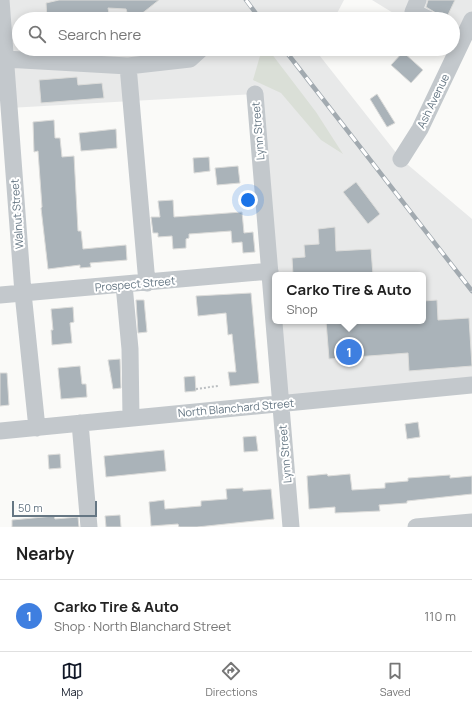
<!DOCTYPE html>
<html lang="en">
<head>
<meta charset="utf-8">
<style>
	body { margin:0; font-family:Manrope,sans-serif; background:#f6f6f6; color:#222 }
	.scale { position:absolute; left:12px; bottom:10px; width:85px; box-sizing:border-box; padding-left:4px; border:2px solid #657683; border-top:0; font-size:11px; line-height:14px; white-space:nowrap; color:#657683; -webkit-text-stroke:3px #fff; paint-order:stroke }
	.you { position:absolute; left:248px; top:200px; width:14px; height:14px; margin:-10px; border:3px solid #fff; border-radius:50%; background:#1a73e8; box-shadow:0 0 0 6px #1a73e833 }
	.badge { display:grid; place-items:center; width:26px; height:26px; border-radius:50%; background:#111827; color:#fff; font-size:13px; font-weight:700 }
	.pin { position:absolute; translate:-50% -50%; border:2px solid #fff; box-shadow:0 1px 4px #0006 }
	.popup { position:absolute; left:272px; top:272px; width:154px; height:52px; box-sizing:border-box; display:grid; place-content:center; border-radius:6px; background:#fff; filter:drop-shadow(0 1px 3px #0005); font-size:13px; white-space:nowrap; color:#767676 }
	.popup b { font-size:15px; color:#222 }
	.popup::after { content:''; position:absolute; left:50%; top:100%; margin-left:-8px; border:8px solid transparent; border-top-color:#fff }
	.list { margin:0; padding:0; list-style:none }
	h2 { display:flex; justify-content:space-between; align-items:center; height:52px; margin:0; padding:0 16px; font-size:17px }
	h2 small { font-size:13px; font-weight:400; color:#767676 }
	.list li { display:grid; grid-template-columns:26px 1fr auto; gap:12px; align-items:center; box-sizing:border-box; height:72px; padding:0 16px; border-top:1px solid #e0e0e0 }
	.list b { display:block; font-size:15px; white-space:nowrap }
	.list p { margin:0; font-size:13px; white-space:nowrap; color:#767676 }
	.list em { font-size:13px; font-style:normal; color:#767676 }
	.icon { flex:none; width:22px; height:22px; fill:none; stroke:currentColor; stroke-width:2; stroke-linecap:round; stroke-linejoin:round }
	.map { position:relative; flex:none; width:472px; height:527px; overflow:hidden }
	.search { position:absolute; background:#fff; box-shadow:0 2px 10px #0003; left:12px; right:12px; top:12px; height:44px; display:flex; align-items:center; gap:10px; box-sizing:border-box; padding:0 14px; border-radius:22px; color:#767676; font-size:15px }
	.sheet { height:124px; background:#fff }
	nav { display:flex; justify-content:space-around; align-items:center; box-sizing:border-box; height:56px; border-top:1px solid #e0e0e0; background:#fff; font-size:11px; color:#767676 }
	nav a { display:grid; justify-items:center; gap:2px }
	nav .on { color:#111827 }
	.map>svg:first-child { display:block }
	.built { fill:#e8e9e9; fill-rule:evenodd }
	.green { fill:#dadfd7 }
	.building { fill:#aab3b9; stroke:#dcdcda }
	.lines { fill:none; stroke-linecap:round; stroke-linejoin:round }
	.path { stroke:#bbbfc2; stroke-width:2; stroke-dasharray:2 2; stroke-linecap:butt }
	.minor { stroke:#c3c8cc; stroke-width:17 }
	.rail-casing { stroke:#a2aab0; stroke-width:4.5 }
	.rail { stroke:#fff; stroke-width:3; stroke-dasharray:9; stroke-linecap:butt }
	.labels { text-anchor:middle; stroke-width:4; stroke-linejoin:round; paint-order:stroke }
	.street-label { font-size:11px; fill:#657683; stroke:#fff }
</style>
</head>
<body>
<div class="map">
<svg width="472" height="527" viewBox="0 0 472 527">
	<rect width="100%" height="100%" fill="#fafaf8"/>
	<path class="built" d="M1 0H344L334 19H19V49H317L316 51 401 159 472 219V385L281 404 255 94 9 108ZM275 275H423V321H275Z
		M372 0H472V20L453 49V19H403Z"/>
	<path class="green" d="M262 49H268L316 112 343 154 321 140 281 93 253 80Z"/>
	<path class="building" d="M59 0H159L140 15 128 16 126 9 108 8 110 19H47L46 3Z
		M428 0H455L446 19 426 7Z
		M403 52 423 70 411 83 391 65Z
		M77 77 78 85 102 83 104 98 41 103 39 80Z
		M377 94 395 123 387 127 370 99Z
		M54 120 55 138H60L62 157 74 156 78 231H81L83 249 126 245 127 260 90 263 91 267 80 268V265L48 269 41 208 42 207 38 151 34 152 33 122Z
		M116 129 117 148 81 151 79 133Z
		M209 157 210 171 194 173 193 158Z
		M238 166 240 183 217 185 215 168Z
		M356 182 380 214 368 224 343 192Z
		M173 200 174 217 242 212 244 233 253 232 255 252 243 253 242 242 232 243 231 231 189 234V238L186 239V248L173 249 172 236 158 237V233H153L151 217H160L158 201Z
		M335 227 336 251 371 249 373 275H293L292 258 305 257 304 245 319 244 318 229Z
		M251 293 259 383 230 386 228 372H236L232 334 228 335 226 313 198 316 196 296Z
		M136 300H144L147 332 138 333Z
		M437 300 438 320 469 318 472 366 409 371 408 353 329 359 326 321H423V301Z
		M73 307 74 322 70 323 72 343 52 345 51 330H53L51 309Z
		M120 359 121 388 113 389 108 360Z
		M80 366 82 384H86L87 397 61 399 58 368Z
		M0 373H7L9 405 0 406Z
		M195 376 196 391 185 392 184 377Z
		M418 422 420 437 407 439 405 424Z
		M256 436 258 451 244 452 243 437Z
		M164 450 166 471 106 477 104 456Z
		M60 454 61 468 49 469 48 455Z
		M327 474 328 476 350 474 352 490 385 488V483L408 481V478L450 475V478L472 476V494L407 501V503L379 505 380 511 335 513V507L309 509 307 476Z
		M243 488V491L271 489 274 519 197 527H179L178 524 151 526 149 502 164 500 165 509 201 506V501L227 499 226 489Z
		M120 515 121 527H106L105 516Z
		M54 516 55 519 78 517 79 527H12V520Z"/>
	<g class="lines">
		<path class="path" d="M196 389 218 386"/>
		<path class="minor" d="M1 0 23 293 37 428
			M418 0 413 12 428 19
			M5 59 128 66 190 59 201 49
			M128 66 147 283
			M255 94 291 527
			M401 159 420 129 472 20
			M124 285 130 349 131 418
			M0 295 270 271
			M80 423 89 527
			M0 431 472 385
			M416 527 472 522"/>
		<g class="rail-casing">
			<path id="rail" d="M246 0 260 19
				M284 49 472 291"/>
		</g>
		<use href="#rail" class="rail"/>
	</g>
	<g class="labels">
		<g class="street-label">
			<text transform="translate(433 101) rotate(-64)" y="4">Ash Avenue</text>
			<text transform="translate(258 131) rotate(-95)" y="4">Lynn Street</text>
			<text transform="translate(17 214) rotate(-94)" y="4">Walnut Street</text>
			<text transform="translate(135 284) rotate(-5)" y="4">Prospect Street</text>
			<text transform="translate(236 408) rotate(-5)" y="4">North Blanchard Street</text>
			<text transform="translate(285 454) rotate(-95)" y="4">Lynn Street</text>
		</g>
	</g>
</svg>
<div class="scale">50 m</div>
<div class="you"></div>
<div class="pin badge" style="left:349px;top:352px;background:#3f7fe0">1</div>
<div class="popup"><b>Carko Tire &amp; Auto</b>Shop</div>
<div class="search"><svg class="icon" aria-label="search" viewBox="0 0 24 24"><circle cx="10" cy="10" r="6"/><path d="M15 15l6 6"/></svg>Search here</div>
</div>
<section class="sheet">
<h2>Nearby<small></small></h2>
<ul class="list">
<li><span class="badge" style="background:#3f7fe0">1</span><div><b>Carko Tire &amp; Auto</b><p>Shop · North Blanchard Street</p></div><em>110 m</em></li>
</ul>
</section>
<nav>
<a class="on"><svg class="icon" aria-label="map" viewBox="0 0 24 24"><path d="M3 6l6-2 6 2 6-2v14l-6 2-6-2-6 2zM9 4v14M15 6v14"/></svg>Map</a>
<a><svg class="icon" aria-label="directions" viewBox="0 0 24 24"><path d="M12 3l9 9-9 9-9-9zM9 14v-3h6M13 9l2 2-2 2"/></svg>Directions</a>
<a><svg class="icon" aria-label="saved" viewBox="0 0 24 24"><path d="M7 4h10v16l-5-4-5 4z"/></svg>Saved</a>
</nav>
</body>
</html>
